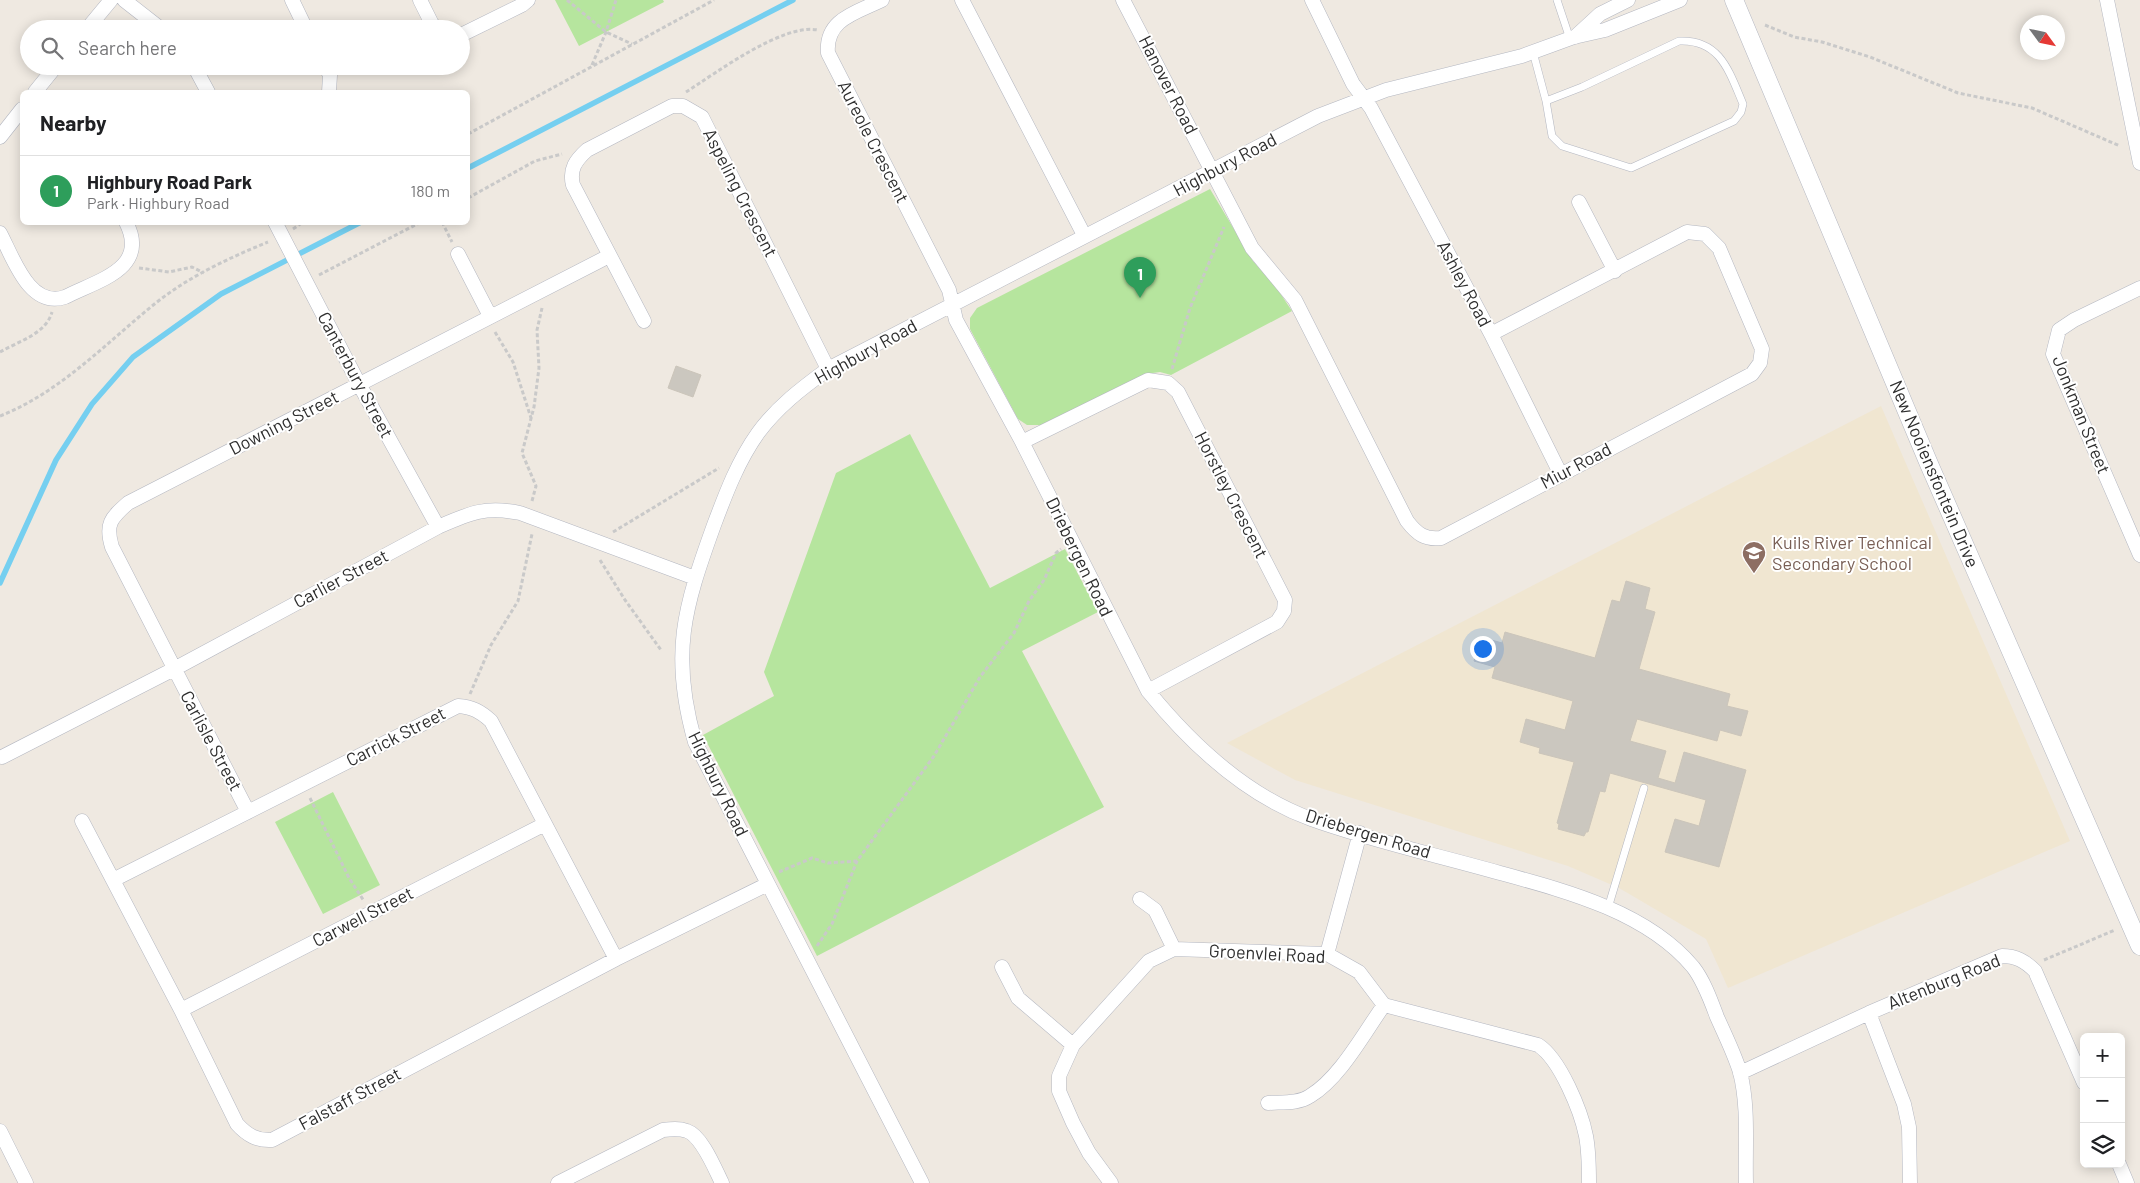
<!DOCTYPE html>
<html lang="en">
<head>
<meta charset="utf-8">
<style>
	body { margin:0; font-family:Barlow,sans-serif; background:#f6f6f6; color:#202124 }
	.controls { position:absolute; right:15px; bottom:15px; display:grid; overflow:hidden; border-radius:8px; box-shadow:0 2px 12px #0003 }
	.controls button { width:45px; height:45px; display:grid; place-items:center; padding:0; border:0; border-bottom:1px solid #e0e0e0; background:#fff; color:#202124; font:25px sans-serif }
	.compass { position:absolute; left:2020px; top:15px; width:45px; height:45px; border-radius:50%; background:#fff; box-shadow:0 2px 12px #0003; rotate:123deg }
	.you { position:absolute; left:1482px; top:648px; width:18px; height:18px; margin:-12px; border:4px solid #fff; border-radius:50%; background:#1a73e8; box-shadow:0 0 0 8px #1a73e833 }
	.badge { display:grid; place-items:center; width:32px; height:32px; border-radius:50%; background:#d93025; color:#fff; font-size:16px; font-weight:700 }
	.pin { position:absolute; translate:-50% -41px; filter:drop-shadow(0 1px 2px #0008) }
	.pin::after { content:''; position:absolute; top:26px; width:18px; height:15px; background:inherit; clip-path:polygon(0 0,100% 0,50% 100%) }
	.list { margin:0; padding:0; list-style:none }
	h2 { display:flex; justify-content:space-between; align-items:center; height:65px; margin:0; padding:0 20px; font-size:21px }
	h2 small { font-size:16px; font-weight:400; color:#757577 }
	.list li { display:grid; grid-template-columns:32px 1fr auto; gap:15px; align-items:center; box-sizing:border-box; height:70px; padding:0 20px; border-top:1px solid #e0e0e0 }
	.list b { display:block; font-size:19px; white-space:nowrap }
	.list p { margin:0; font-size:16px; white-space:nowrap; color:#757577 }
	.list em { font-size:16px; font-style:normal; color:#757577 }
	.icon { flex:none; width:28px; height:28px; fill:none; stroke:currentColor; stroke-width:2; stroke-linecap:round; stroke-linejoin:round }
	.map { position:relative; flex:none; width:2140px; height:1183px; overflow:hidden }
	.search { position:absolute; background:#fff; box-shadow:0 2px 12px #0003; left:20px; top:20px; width:450px; height:55px; display:flex; align-items:center; gap:12px; box-sizing:border-box; padding:0 18px; border-radius:28px; color:#757577; font-size:19px }
	.panel { position:absolute; background:#fff; box-shadow:0 2px 12px #0003; left:20px; top:90px; width:450px; height:135px; border-radius:8px }
	.map>svg:first-child { display:block }
	.education { fill:#f0e6d1 }
	.green { fill:#b6e59e }
	.lines { fill:none; stroke-linecap:round; stroke-linejoin:round }
	.stream { stroke:#75cff0; stroke-width:5.5 }
	.building { fill:#cbc7bf; stroke:#cbc5ba }
	.service-casing { stroke:#b4b7c1; stroke-width:8 }
	.minor-casing { stroke:#b4b7c1; stroke-width:15 }
	.tertiary-casing { stroke:#b4b7c1; stroke-width:19 }
	.path { stroke:#c9c9c9; stroke-width:3; stroke-dasharray:4 2.5; stroke-linecap:butt }
	.service { stroke:#fff; stroke-width:7 }
	.minor { stroke:#fff; stroke-width:14 }
	.tertiary { stroke:#fff; stroke-width:18 }
	.labels { text-anchor:middle; stroke-width:4; stroke-linejoin:round; paint-order:stroke }
	.street-label { font-size:18px; fill:#2e2e2e; stroke:#fff }
	.education-label { font-size:18px; fill:#785e54; stroke:#fff; text-anchor:start }
</style>
</head>
<body>
<div class="map">
<svg width="2140" height="1183" viewBox="0 0 2140 1183">
	<rect width="100%" height="100%" fill="#efe9e1"/>
	<path class="education" d="M1881 406 2070 841 1728 988 1706 939 1619 888 1568 866 1295 780 1227 743Z"/>
	<path class="green" d="M555 0H663L664 2 579 46Z
		M1210 189 1253 261 1276 287 1292 311 1171 375 1160 372 1145 374 1044 425H1027L1018 419 970 329V318L977 308Z
		M910 434 990 588 1065 549 1098 612 1022 651 1104 807 817 956 703 735 774 696 764 672 836 473Z
		M333 792 380 885 323 914 275 822Z"/>
	<g class="lines">
		<path class="stream" d="M468 168 793 0
			M0 583 56 460 92 404 133 357 221 294 361 222"/>
	</g>
	<path class="building" d="M676 366 701 375 693 397 668 388Z
		M1626 581 1650 588 1645 609 1655 612 1639 669 1730 694 1727 706 1748 711 1741 736 1720 730 1717 741 1637 719 1630 741 1666 751 1658 778 1675 783 1684 752 1746 770 1719 867 1665 852 1675 819 1699 826 1706 800 1610 773 1605 792 1600 791 1588 832H1586L1584 836 1558 829 1559 824 1557 823 1574 762 1539 753 1540 748 1520 742 1526 719 1565 730 1573 701 1492 678 1495 667 1474 661 1481 637 1502 643 1505 632 1595 658 1612 600 1620 602Z"/>
	<g class="lines">
		<g class="service-casing">
			<path id="service" d="M1557 0 1570 39
				M1533 52 1546 101 1552 136 1562 146 1631 168 1734 121 1741 112 1743 104C1729 71 1720 39 1679 41L1582 87 1546 101
				M1608 908 1644 788"/>
		</g>
		<g class="minor-casing">
			<path id="minor" d="M124 0 161 29
				M292 0 306 29
				M420 0 432 24 438 29
				M882 0C856 13 825 19 828 53L949 290 956 320 1022 442 1148 691C1191 744 1245 795 1311 819 1372 841 1437 855 1500 873 1566 891 1647 912 1693 967 1704 981 1711 1001 1717 1017 1725 1035 1734 1053 1740 1072 1749 1107 1745 1147 1746 1183
				M962 0 1084 235
				M1123 0 1252 248 1295 300 1407 521C1417 534 1425 540 1441 538L1752 374 1760 363 1762 349 1719 248 1705 234 1687 232 1491 334
				M1312 0 1353 84 1371 108 1491 334 1560 473
				M2107 0 2140 163
				M87 29 111 0
				M461 35 522 5 528 0
				M1575 37 1600 14 1628 0
				M194 66 208 92
				M325 66 330 75 329 92
				M35 92 56 66
				M0 137 22 109
				M1579 202 1615 271
				M275 222 359 384 438 527
				M0 233C13 257 29 309 65 297 98 280 150 269 126 222
				M458 254 490 316
				M2140 288 2074 320 2059 330 2053 354 2140 555
				M644 321 573 185C569 169 576 160 587 150L672 106H683L702 117 828 369
				M1022 442 1148 380 1168 383 1178 392 1285 600 1284 611 1277 622 1148 691
				M2 757 174 669 438 527C470 513 485 506 520 513L695 578
				M248 812 112 547C105 524 111 518 128 503L609 256
				M82 821 181 1010 237 1124C247 1135 257 1141 272 1140L616 959 768 884
				M113 880 458 706C472 707 480 711 491 721L616 959
				M1140 899 1155 910 1174 949
				M1327 954 1360 833
				M1002 967 1018 998 1073 1045
				M181 1010 545 824
				M1869 1013 1904 1104 1909 1127 1910 1183
				M1740 1073 1869 1013 2002 956C2016 956 2025 961 2035 971L2084 1083
				M1268 1103C1282 1102 1298 1104 1310 1096 1340 1078 1364 1033 1384 1005
				M0 1131 26 1183
				M2119 1164 2127 1183
				M558 1183 663 1130C671 1129 679 1128 687 1131 702 1136 715 1169 722 1183
				M922 1183 695 742C670 654 684 608 714 525 726 493 738 461 758 433 777 407 802 388 828 369L1318 116 1386 90 1522 56 1574 37 1605 30 1680 0
				M1111 1183 1089 1153 1073 1123 1059 1091V1076L1073 1045 1149 961 1174 949 1327 954 1359 972 1384 1005 1538 1045C1560 1059 1581 1111 1586 1136 1589 1152 1589 1168 1589 1183"/>
		</g>
		<g class="tertiary-casing">
			<path id="tertiary" d="M1734 0 1929 464 2140 946"/>
		</g>
		<path class="path" d="M567 0 606 32 632 44
			M1765 25 1794 37 1822 42 1870 57 1958 93 2032 108 2120 146
			M592 65 606 32 616 0
			M686 92C716 73 783 23 818 30
			M468 134 714 0
			M468 198 535 161 562 154
			M442 222 452 242
			M293 229 303 222
			M139 268 169 272 192 267 204 273
			M319 275 421 222
			M495 332 513 362 531 418
			M0 352C19 341 46 334 52 312
			M1172 369 1190 308 1224 227
			M0 416C61 392 107 342 157 302 190 276 229 258 268 242
			M532 501 536 486 522 453 534 407 539 368 537 330 542 308
			M613 532 719 468
			M600 560 625 600 661 650
			M470 694 491 645 518 601 532 534
			M310 798 349 878 364 901
			M779 872 812 858 828 863 857 861
			M817 946 832 924 857 861 934 756 980 677 1014 633 1029 601 1044 580 1056 553 1061 549
			M2044 960 2115 930"/>
		<use href="#service" class="service"/>
		<use href="#minor" class="minor"/>
		<use href="#tertiary" class="tertiary"/>
	</g>
	<defs>
		<g id="school-pin" transform="scale(1.25)"><path d="M0 17L-7.5 6A9.5 9.5 0 1 1 7.5 6Z" fill="#8d6e63" stroke="#fff"/><path d="M0-5L7-2L0 1L-7-2ZM-4 1L0 2.5L4 1V4Q0 6-4 4Z" fill="#fff"/></g>
	</defs>
	<g fill-rule="evenodd">
		<use href="#school-pin" x="1754" y="553"/>
	</g>
	<g class="labels">
		<g class="street-label">
			<text transform="translate(1168 85) rotate(63)" y="6">Hanover Road</text>
			<text transform="translate(873 142) rotate(63)" y="6">Aureole Crescent</text>
			<text transform="translate(1225 165) rotate(-28)" y="6">Highbury Road</text>
			<text transform="translate(740 193) rotate(63)" y="6">Aspeling Crescent</text>
			<text transform="translate(1464 284) rotate(62)" y="6">Ashley Road</text>
			<text transform="translate(866 352) rotate(-29)" y="6">Highbury Road</text>
			<text transform="translate(355 375) rotate(62)" y="6">Canterbury Street</text>
			<text transform="translate(2081 415) rotate(68)" y="6">Jonkman Street</text>
			<text transform="translate(284 423) rotate(-27)" y="6">Downing Street</text>
			<text transform="translate(1576 466) rotate(-28)" y="6">Miur Road</text>
			<text transform="translate(1934 474) rotate(67)" y="6">New Nooiensfontein Drive</text>
			<text transform="translate(1231 495) rotate(63)" y="6">Horstley Crescent</text>
			<text transform="translate(1079 557) rotate(64)" y="6">Driebergen Road</text>
			<text transform="translate(341 579) rotate(-28)" y="6">Carlier Street</text>
			<text transform="translate(396 737) rotate(-27)" y="6">Carrick Street</text>
			<text transform="translate(211 741) rotate(62)" y="6">Carlisle Street</text>
			<text transform="translate(718 784) rotate(64)" y="6">Highbury Road</text>
			<text transform="translate(1368 834) rotate(17)" y="6">Driebergen Road</text>
			<text transform="translate(363 917) rotate(-27)" y="6">Carwell Street</text>
			<text transform="translate(1267 954) rotate(3)" y="6">Groenvlei Road</text>
			<text transform="translate(1944 982) rotate(-22)" y="6">Altenburg Road</text>
			<text transform="translate(350 1099) rotate(-28)" y="6">Falstaff Street</text>
		</g>
		<g class="education-label">
			<text x="1772" y="549">Kuils River Technical<tspan x="1772" dy="21">Secondary School</tspan></text>
		</g>
	</g>
</svg>
<div class="controls">
<button>+</button>
<button>−</button>
<button><svg class="icon" aria-label="layers" viewBox="0 0 24 24"><path d="M12 4l9 5-9 5-9-5zM3 14l9 5 9-5"/></svg></button>
</div>
<svg class="compass" viewBox="-18 -18 36 36"><path d="M0-13l5 13h-10z" fill="#e53935"/><path d="M0 13l5-13h-10z" fill="#757577"/></svg>
<div class="you"></div>
<div class="pin badge" style="left:1140px;top:298px;background:#2e9e5b">1</div>
<div class="search"><svg class="icon" aria-label="search" viewBox="0 0 24 24"><circle cx="10" cy="10" r="6"/><path d="M15 15l6 6"/></svg>Search here</div>
<section class="panel">
<h2>Nearby<small></small></h2>
<ul class="list">
<li><span class="badge" style="background:#2e9e5b">1</span><div><b>Highbury Road Park</b><p>Park · Highbury Road</p></div><em>180 m</em></li>
</ul>
</section>
</div>
</body>
</html>
